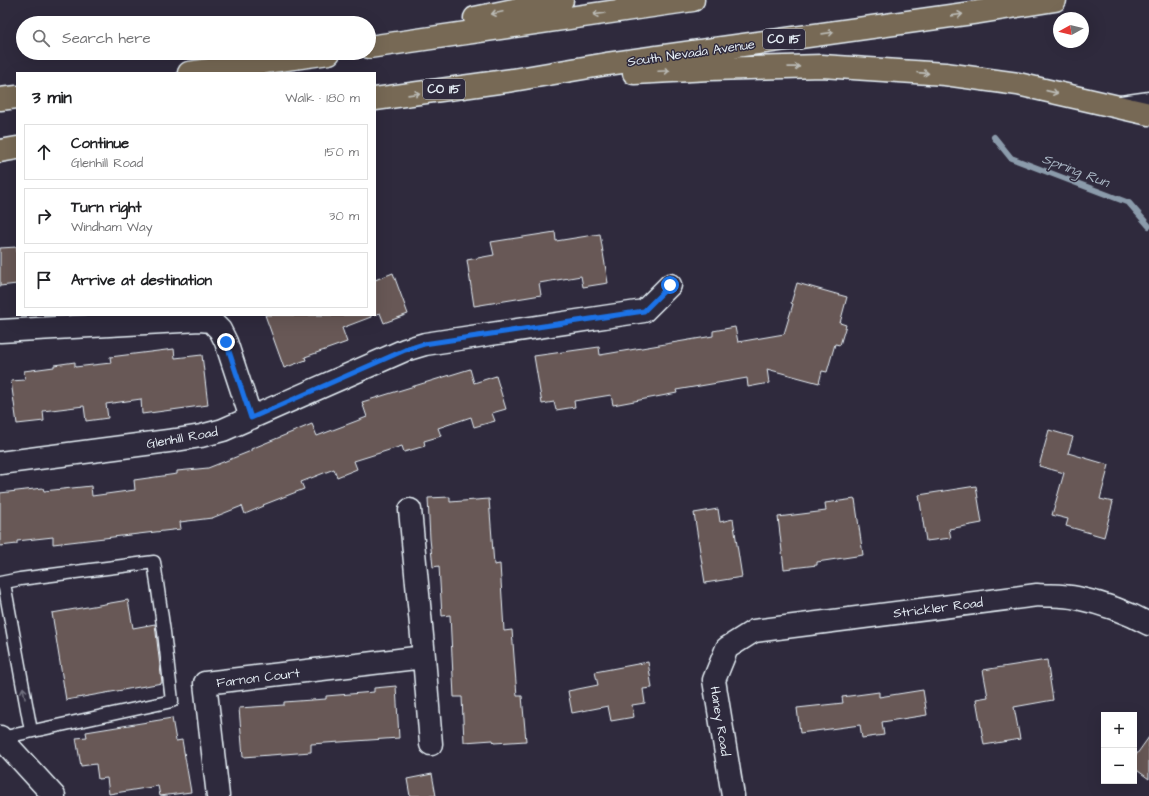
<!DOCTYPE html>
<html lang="en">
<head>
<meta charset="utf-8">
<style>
	body { margin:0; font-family:"Architects Daughter",sans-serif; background:#f6f6f6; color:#202124 }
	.controls { position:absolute; right:12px; bottom:12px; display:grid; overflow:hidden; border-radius:0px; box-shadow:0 4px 16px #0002 }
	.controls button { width:36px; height:36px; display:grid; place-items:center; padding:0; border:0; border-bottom:1px solid #e0e0e0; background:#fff; color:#202124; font:20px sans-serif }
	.compass { position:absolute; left:1053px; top:12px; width:36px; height:36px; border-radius:50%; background:#fff; box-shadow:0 4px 16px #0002; rotate:262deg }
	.stop { position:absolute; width:12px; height:12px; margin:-9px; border:3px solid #1a73e8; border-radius:50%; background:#fff }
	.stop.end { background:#1a73e8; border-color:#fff; box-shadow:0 1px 4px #0008 }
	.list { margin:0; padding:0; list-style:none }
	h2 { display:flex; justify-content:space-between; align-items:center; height:52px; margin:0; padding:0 16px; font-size:17px }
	h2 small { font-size:13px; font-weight:400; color:#757577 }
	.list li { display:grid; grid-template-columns:26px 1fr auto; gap:12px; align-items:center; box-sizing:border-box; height:56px; margin:0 8px 8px; padding:0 8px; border:1px solid #e0e0e0; border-radius:0px }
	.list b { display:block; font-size:15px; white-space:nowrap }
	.list p { margin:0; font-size:13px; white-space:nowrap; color:#757577 }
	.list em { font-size:13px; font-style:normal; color:#757577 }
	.icon { flex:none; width:22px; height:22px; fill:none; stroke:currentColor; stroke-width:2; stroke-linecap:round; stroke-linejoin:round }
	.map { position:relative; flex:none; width:1149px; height:796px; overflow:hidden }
	.search { position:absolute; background:#fff; box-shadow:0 4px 16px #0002; left:16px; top:16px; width:360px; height:44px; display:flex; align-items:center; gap:10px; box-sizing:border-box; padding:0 14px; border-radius:22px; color:#757577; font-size:15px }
	.panel { position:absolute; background:#fff; box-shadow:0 4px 16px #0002; left:16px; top:72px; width:360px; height:244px; border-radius:0px }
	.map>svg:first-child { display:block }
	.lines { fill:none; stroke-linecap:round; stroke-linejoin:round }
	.stream { stroke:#8b9bab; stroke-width:6 }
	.building { fill:#685856; stroke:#e8f1f8 }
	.service-casing { stroke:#e8f1f8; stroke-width:15 }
	.minor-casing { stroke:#e8f1f8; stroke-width:25 }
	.tertiary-casing { stroke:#e8f1f8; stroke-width:25 }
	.trunk-casing { stroke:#e8f1f8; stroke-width:25 }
	.service { stroke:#2f2a3d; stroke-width:12 }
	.minor { stroke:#2f2a3d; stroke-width:22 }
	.tertiary { stroke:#2f2a3d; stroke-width:22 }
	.trunk { stroke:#776954; stroke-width:22 }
	.oneway { stroke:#bbbbb6 }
	.oneway2 { stroke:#70707e }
	.route { stroke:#1a73e8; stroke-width:5 }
	.labels { text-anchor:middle; stroke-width:3; stroke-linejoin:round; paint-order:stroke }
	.shield { fill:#2f2a3d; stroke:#b0b5c0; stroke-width:1 }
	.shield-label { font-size:12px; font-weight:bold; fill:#e8f1f8 }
	.street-label { font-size:13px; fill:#e8f1f8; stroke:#2f2a3d }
	.water-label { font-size:14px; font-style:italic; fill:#aab7c5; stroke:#2f2a3d }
</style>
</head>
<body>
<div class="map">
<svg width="1149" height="796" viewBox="0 0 1149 796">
	<rect width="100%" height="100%" fill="#2f2a3d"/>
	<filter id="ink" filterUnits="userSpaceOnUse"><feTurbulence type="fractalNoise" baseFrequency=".025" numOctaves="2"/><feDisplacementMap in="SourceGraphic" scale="8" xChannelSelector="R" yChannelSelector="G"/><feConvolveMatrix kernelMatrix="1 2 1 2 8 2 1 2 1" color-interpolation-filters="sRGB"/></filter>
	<g filter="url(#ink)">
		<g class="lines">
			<path class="stream" d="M994 137 1011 158 1129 203 1149 226"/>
		</g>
		<path class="building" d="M555 232 556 241 600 234 608 283 583 287 581 276 539 283 541 295 474 306 467 260 494 255 491 242Z
			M17 247V284L0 286V248Z
			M393 273 408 314 384 323 380 313 375 315V280Z
			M797 283 847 297 840 323 846 325 840 345 835 344 827 372 822 371 819 383 767 369 769 383 748 387 747 378 676 390 677 393 613 405 611 395 574 401 575 407 556 410 554 402 542 404 534 356 599 347 600 355 713 336V331L735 327 738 342 784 334 793 304 791 303Z
			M265 315H371V317L342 328 347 342 305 357 306 360 284 368Z
			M174 349 175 358 202 355 208 405 142 414 141 399 106 404 108 418 86 421 84 406 43 411 44 421 17 424 11 381 25 380 24 371 54 367V365L75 362V367L111 363 110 357Z
			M470 369 474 383 496 376 506 409 492 413 495 421 474 427 471 417 438 428 441 436 424 441 425 446 404 452 402 446 354 461 357 469 337 477 334 469 301 482 304 489 263 505 264 506 245 514 242 506 212 518 180 522 181 529 53 544V537L17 541V544L0 546V493L43 488 44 491 91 486 92 496 135 490 134 480 177 474V471L208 468 251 451V449L312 424 317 436 367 417 362 402Z
			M1049 430 1073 437 1068 453 1109 465 1100 499 1113 502 1104 537 1066 526 1068 519 1052 515 1064 473 1039 466Z
			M976 486 982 523 949 529 951 538 926 541 919 495Z
			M450 497V502L489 499 494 565 500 564 504 631 512 630 517 696H522L526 741 494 743 493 740 464 742 462 697H454L450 615 442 616 439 566 433 567 430 539 428 498Z
			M855 499 863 555 817 562V565L784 569 778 517 826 511 825 503Z
			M718 509 720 522 733 519 742 577 705 583 694 513Z
			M128 600 133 628 155 624 162 683 66 700 52 613Z
			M1047 660 1053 700 1014 707 1020 739 984 745 976 699 988 697 983 670Z
			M648 662 652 688 643 689 645 703 632 705 634 717 611 721 608 706 572 713 568 691 598 685 595 672Z
			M396 686 399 738 311 744V752L243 757 239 708 284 705V702L326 699V696L374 692V688Z
			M923 690 927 715 882 722 884 735 862 738 860 725 800 733 797 708 843 703 842 697 879 692V697Z
			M172 718 176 741 182 740 191 792 160 796 158 786 109 794 107 778 98 779 96 764 81 766 76 738 87 737 86 732Z
			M1149 737V779L1134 768V758Z
			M432 774 436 796H410L407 779Z"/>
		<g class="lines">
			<g class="service-casing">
				<path id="service" d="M1121 102 1149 98
					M0 583 20 579 154 562 164 632 172 701 1 738
					M4 583 31 731"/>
			</g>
			<g class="minor-casing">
				<path id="minor" d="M0 331 200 320 211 321 220 330 226 342 251 418
					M0 463 176 440 201 436 223 430 405 350 425 344 644 311 670 285
					M410 510 424 657
					M218 796 205 683 424 657 431 744
					M733 796 714 680 727 648 754 631 1037 595C1050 596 1064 595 1077 598 1101 603 1127 612 1149 624"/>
			</g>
			<g class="tertiary-casing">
				<path id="tertiary" d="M0 737 54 796"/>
			</g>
			<g class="trunk-casing">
				<path id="trunk" d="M475 18 562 0
					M369 47 693 0
					M189 73 329 53
					M634 73 710 69 822 66 945 74 1018 84 1149 114
					M0 99 17 97
					M375 99 513 80 607 64 979 12 1055 0
					M0 151 17 148"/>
			</g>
			<use href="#service" class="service"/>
			<use href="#minor" class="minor"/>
			<use href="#tertiary" class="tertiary"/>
			<use href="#trunk" class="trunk"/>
		</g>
		<defs><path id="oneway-shaft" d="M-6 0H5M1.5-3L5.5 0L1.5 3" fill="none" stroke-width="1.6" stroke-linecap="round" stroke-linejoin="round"/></defs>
		<g class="oneway">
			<use href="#oneway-shaft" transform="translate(497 13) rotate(168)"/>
			<use href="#oneway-shaft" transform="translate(599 14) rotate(172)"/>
			<use href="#oneway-shaft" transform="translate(957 15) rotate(-8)"/>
			<use href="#oneway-shaft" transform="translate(828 33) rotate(-8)"/>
			<use href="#oneway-shaft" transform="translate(794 67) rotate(-1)"/>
			<use href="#oneway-shaft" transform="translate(664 71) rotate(-3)"/>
			<use href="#oneway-shaft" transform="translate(923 73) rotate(4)"/>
			<use href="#oneway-shaft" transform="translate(1052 92) rotate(13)"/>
			<use href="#oneway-shaft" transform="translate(414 94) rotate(-8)"/>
		</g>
		<use class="oneway2" href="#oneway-shaft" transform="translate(24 693) rotate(-100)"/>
	</g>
	<g class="lines" filter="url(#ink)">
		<path class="route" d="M226 342 251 418 405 350 424 344 644 311 670 285"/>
	</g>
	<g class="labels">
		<g class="shield">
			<rect x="763" y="29" width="42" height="20" rx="3"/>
			<rect x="423" y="79" width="42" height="20" rx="3"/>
		</g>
		<g class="shield-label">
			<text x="784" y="43">CO 115</text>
			<text x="444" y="93">CO 115</text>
		</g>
		<g class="street-label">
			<text transform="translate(691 52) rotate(-8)" y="5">South Nevada Avenue</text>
			<text transform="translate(182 437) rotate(-10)" y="5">Glenhill Road</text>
			<text transform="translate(938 607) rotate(-7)" y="5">Strickler Road</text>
			<text transform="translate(258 677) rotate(-7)" y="5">Farnon Court</text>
			<text transform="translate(721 721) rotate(81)" y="5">Haney Road</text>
		</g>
		<g class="water-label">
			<text transform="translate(1076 170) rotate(21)" y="5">Spring Run</text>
		</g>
	</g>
</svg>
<div class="controls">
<button>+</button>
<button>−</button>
</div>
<svg class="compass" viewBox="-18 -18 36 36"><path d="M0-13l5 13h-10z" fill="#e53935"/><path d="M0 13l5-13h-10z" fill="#757577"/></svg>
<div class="stop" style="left:670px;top:285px"></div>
<div class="stop end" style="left:226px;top:342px"></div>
<div class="search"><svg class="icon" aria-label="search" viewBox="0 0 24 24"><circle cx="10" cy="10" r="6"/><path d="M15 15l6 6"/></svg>Search here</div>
<section class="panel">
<h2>3 min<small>Walk · 180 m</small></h2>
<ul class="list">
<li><svg class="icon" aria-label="ahead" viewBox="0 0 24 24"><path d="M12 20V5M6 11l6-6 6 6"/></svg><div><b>Continue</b><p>Glenhill Road</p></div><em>150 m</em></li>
<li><svg class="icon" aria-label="right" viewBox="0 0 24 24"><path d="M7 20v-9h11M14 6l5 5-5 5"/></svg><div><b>Turn right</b><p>Windham Way</p></div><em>30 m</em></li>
<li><svg class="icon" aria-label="arrive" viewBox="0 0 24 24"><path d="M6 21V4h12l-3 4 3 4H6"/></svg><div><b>Arrive at destination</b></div></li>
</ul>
</section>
</div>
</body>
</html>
